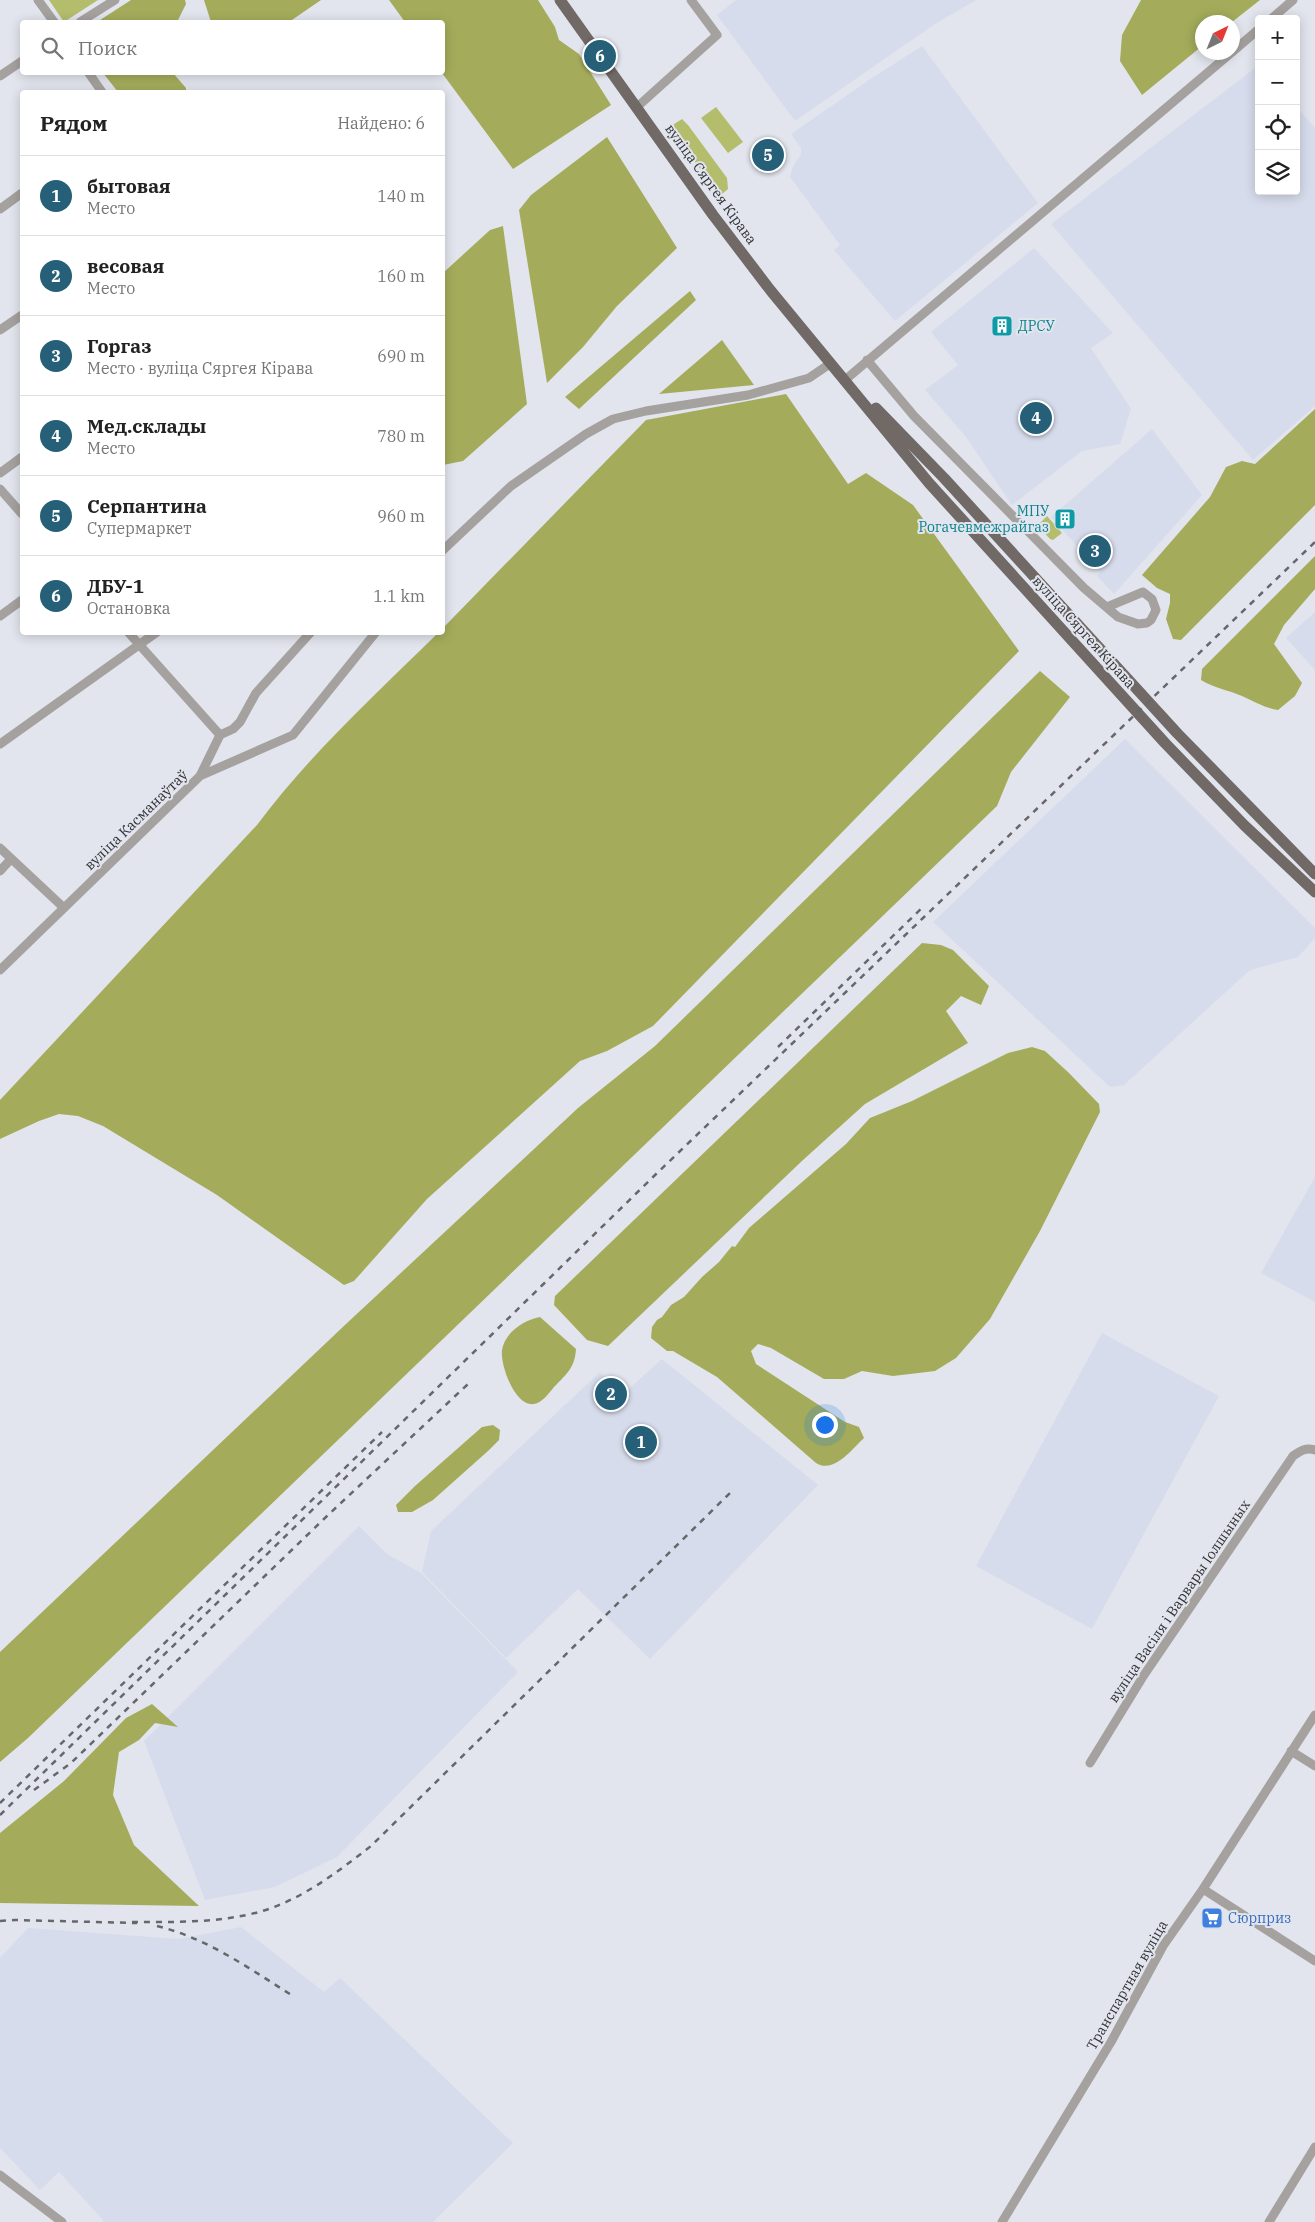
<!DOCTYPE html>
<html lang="ru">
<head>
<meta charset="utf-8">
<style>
	body { margin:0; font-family:"IBM Plex Serif",serif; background:#f2f2f2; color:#222 }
	.controls { position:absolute; right:15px; top:15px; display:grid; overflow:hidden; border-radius:5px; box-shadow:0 2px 12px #0003 }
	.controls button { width:45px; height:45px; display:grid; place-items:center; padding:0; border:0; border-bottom:1px solid #e0e0e0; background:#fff; color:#222; font:25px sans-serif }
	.compass { position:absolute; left:1195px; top:15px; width:45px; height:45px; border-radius:50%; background:#fff; box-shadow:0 2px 12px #0003; rotate:43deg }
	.you { position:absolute; left:824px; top:1424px; width:18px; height:18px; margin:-12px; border:4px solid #fff; border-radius:50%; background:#1a73e8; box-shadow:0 0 0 8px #1a73e833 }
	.badge { display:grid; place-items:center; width:32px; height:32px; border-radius:50%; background:#265f78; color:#fff; font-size:16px; font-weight:700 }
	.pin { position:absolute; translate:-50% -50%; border:2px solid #fff; box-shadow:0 1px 5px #0006 }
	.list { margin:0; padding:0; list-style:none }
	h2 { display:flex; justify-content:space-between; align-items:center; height:65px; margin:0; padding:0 20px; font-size:21px }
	h2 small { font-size:16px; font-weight:400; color:#767676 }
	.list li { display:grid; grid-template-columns:32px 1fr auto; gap:15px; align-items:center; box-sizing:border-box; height:80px; padding:0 20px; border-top:1px solid #e0e0e0 }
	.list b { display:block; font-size:19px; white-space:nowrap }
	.list p { margin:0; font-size:16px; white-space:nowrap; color:#767676 }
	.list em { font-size:16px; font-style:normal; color:#767676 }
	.icon { flex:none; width:28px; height:28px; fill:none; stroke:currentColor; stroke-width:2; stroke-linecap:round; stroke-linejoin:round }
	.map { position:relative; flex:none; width:1315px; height:2222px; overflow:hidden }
	.search { position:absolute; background:#fff; box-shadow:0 2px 12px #0003; left:20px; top:20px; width:425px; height:55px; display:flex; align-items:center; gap:12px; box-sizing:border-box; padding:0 18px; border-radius:5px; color:#767676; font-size:19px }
	.panel { position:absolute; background:#fff; box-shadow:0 2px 12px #0003; left:20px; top:90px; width:425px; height:545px; border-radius:5px }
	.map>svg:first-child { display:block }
	.built { fill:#d7dcec }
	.green { fill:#b4bd6c }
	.forest { fill:#a4ac5b }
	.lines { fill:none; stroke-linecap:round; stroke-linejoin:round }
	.minor { stroke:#a5a19f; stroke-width:9 }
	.major { stroke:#706966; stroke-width:11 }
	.rail { stroke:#65676b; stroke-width:2.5; stroke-dasharray:6 6; stroke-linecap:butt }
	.labels { text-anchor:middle; stroke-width:4; stroke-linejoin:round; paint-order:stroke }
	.street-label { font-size:14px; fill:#313235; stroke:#e2e5ed }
	.culture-label { font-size:14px; fill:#0d838f; stroke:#e2e5ed; text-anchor:start }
	.shop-label { font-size:14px; fill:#366cbe; stroke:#e2e5ed; text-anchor:start }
</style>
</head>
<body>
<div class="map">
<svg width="1315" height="2222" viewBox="0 0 1315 2222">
	<rect width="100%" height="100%" fill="#e2e5ed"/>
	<path class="built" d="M736 0H976L935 24 795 121 717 15Z
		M922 46 1038 203 895 321 834 250 840 245 790 177 793 166 801 155V148L791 134 872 78Z
		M1259 65V191H1296V106L1315 128V406L1253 460 1051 224Z
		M1034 248 1113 333 1091 348 1131 409 1120 444 1082 451 1012 505 966 437 925 390 958 365 931 332Z
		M1152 429 1202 495 1114 594 1097 576 1100 572 1051 517Z
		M1315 612V670L1286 638Z
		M1125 739 1315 928V938L1298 957 1250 970 1124 1085 1110 1087 933 922Z
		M1315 1177V1302L1261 1273Z
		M1102 1333 1219 1396 1092 1629 976 1566Z
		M662 1359 818 1485 650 1659 578 1589 506 1658 422 1572 431 1531 600 1372 622 1395Z
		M359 1526 387 1554 421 1573 518 1672 337 1857 275 1887 205 1900 144 1741Z
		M241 1927 324 1992 340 1978 513 2143 433 2222H102L103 2220 59 2172 40 2190 0 2148V1958L28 1928 179 1939Z"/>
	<path class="green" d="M49 0H98L64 22Z
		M716 107 743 142 728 153 701 118Z
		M682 119 688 125 727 178 728 189 722 194 717 193 674 132V124Z
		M1047 516 1062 533 1053 540 1050 539 1039 527 1040 523Z"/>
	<path class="forest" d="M131 0H185L186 4 177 22H97Z
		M204 0H321L289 22H211Z
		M389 0H538L555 27 559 40 579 54 611 105 513 169 442 73V22H405Z
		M1141 0H1260L1232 22H1202V46L1142 95 1120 61 1122 35Z
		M103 73H173L186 88V92H118Z
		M607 137 677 248 617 306 583 347 547 383 519 210 531 195Z
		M503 226 527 404 463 461 443 465V273L490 230Z
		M690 291 696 300 579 409 565 397Z
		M722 340 754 385 659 394Z
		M786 394 848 484 866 473 913 505 1019 651 653 1026 607 1051 580 1061 427 1199 354 1281 344 1285 217 1195 103 1126 78 1116 59 1114 39 1121 0 1139V1100L257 825C310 754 375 695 438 633L442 632 443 628 646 420Z
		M1315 409V505L1181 640 1173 639 1166 619 1170 603V594L1157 588 1142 575 1210 497 1226 467 1242 461 1255 464Z
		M1315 556V589L1284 625 1274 644 1302 683 1295 696 1278 710C1264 708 1254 701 1242 696 1228 690 1214 688 1201 680L1202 669Z
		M1040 671 1070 697 1011 772 997 806 28 1738 0 1762V1652L346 1324 578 1108 655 1046Z
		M922 943 941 945 953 950 989 986 981 1005 961 996 946 1011 968 1043 865 1104 803 1160 608 1346 587 1340 554 1305 555 1296Z
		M1032 1047 1045 1051 1069 1073 1099 1104 1100 1112 1040 1231 990 1319 956 1358 935 1371 893 1376 862 1371 844 1379H824L771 1348 758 1344 751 1351 756 1364 845 1422 859 1427 864 1438C851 1450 834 1474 816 1463L717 1377 673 1351H667L651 1338 652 1327 657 1320 662 1317 671 1305 684 1297 702 1277 719 1262 732 1246 735 1247 749 1228 846 1144 870 1118 912 1101 1008 1053Z
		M540 1317 576 1349C575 1367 567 1374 554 1387 549 1393 542 1403 534 1404 515 1407 500 1365 502 1350 505 1332 524 1320 540 1317Z
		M493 1425 500 1430 499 1440 488 1451 433 1500 412 1512H398L396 1505 415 1486 482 1427Z
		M152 1704 178 1727 155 1723 139 1740 119 1752 113 1795 134 1845 199 1906 0 1903V1833L64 1781 126 1718Z"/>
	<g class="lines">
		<path class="minor" d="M38 0 54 22
			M1271 19 1293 0
			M80 22 115 0
			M1232 52 1259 29
			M88 72 102 92
			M0 76 22 61
			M637 107 717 35 691 0
			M0 209 22 193
			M0 330 22 315
			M867 360 914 416 1084 588 1118 617 1138 624 1147 623 1151 620 1156 610 1152 599 1143 592 1107 607
			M845 380 1232 52
			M0 473 22 457
			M0 489 22 514
			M442 551 511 486 586 434 613 419 646 411 748 395 809 378 831 363
			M0 616 22 600
			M128 632 220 735
			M0 744 157 632
			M200 776 293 735 376 632
			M0 848 63 907
			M0 871 11 859
			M0 970 200 776 220 735 233 729 240 722 256 693 311 632
			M1291 1751 1315 1766
			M1090 1763 1144 1675 1293 1456C1300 1451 1306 1447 1315 1450
			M1203 1889 1315 1961
			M0 2175 62 2222
			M1002 2222 1111 2042 1163 1946 1203 1889 1315 1715
			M1269 2222 1315 2147"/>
		<path class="major" d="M560 0 713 215 771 291 929 483 1165 743 1244 825 1315 892
			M876 408 944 478 1177 733 1315 874"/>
		<path class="rail" d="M778 1047 924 906
			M34 1790 71 1763 327 1516 468 1384
			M0 1803 382 1432
			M0 1815 653 1177 1315 542
			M0 1921 14 1920 137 1923
			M132 1922C171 1922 212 1923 251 1914 296 1904 335 1874 371 1846L731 1492
			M157 1926C207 1938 250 1969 293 1996"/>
	</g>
	<defs>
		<g id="building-square" transform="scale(1.125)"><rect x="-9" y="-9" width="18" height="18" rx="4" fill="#0f9aa8" stroke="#e2e5ed"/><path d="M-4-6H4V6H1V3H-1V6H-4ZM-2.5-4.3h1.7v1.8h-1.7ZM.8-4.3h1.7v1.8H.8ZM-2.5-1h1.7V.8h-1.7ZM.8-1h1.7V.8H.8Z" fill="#fff"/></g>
		<g id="supermarket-square" transform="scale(1.125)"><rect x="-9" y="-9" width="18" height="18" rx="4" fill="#3f7fe0" stroke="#e2e5ed"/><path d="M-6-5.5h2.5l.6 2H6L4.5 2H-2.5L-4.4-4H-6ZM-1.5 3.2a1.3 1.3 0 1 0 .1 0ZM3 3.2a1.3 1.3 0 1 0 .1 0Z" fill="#fff"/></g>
	</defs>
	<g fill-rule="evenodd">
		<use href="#building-square" x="1002" y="326"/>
		<use href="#building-square" x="1065" y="519"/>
		<use href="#supermarket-square" x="1212" y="1918"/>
	</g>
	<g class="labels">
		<g class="street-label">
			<text transform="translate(711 184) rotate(54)" y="5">вуліца Сяргея Кірава</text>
			<text transform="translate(1084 632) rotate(48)" y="5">вуліца Сяргея Кірава</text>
			<text transform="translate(136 820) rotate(-44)" y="5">вуліца Касманаўтаў</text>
			<text transform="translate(1179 1601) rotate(-56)" y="5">вуліца Васіля і Варвары Іолшыных</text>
			<text transform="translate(1127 1985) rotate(-60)" y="5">Транспартная вуліца</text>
		</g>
		<g class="culture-label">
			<text x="1018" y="331">ДРСУ</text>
			<text x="1049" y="516" text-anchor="end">МПУ<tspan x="1049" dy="16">Рогачевмежрайгаз</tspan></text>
		</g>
		<g class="shop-label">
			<text x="1228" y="1923">Сюрприз</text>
		</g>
	</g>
</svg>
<div class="controls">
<button>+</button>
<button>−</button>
<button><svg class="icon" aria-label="locate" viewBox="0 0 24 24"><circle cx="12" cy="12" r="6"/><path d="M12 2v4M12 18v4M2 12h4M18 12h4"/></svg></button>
<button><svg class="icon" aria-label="layers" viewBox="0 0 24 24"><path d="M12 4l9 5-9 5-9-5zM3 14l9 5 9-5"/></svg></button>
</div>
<svg class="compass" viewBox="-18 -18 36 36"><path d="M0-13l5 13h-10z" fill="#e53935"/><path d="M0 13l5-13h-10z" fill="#767676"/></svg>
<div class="you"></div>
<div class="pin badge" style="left:641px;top:1442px">1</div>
<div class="pin badge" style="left:611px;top:1394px">2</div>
<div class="pin badge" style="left:1095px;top:551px">3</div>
<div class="pin badge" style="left:1036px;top:418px">4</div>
<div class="pin badge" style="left:768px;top:155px">5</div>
<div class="pin badge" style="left:600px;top:56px">6</div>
<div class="search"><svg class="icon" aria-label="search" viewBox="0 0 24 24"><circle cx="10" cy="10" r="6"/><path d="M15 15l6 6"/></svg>Поиск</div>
<section class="panel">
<h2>Рядом<small>Найдено: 6</small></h2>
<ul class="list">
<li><span class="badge">1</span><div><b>бытовая</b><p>Место</p></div><em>140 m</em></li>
<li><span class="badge">2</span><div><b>весовая</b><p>Место</p></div><em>160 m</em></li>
<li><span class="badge">3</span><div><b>Горгаз</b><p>Место · вуліца Сяргея Кірава</p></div><em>690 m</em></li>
<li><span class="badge">4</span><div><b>Мед.склады</b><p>Место</p></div><em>780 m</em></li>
<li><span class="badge">5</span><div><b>Серпантина</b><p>Супермаркет</p></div><em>960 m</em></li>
<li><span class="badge">6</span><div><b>ДБУ-1</b><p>Остановка</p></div><em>1.1 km</em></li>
</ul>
</section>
</div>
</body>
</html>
